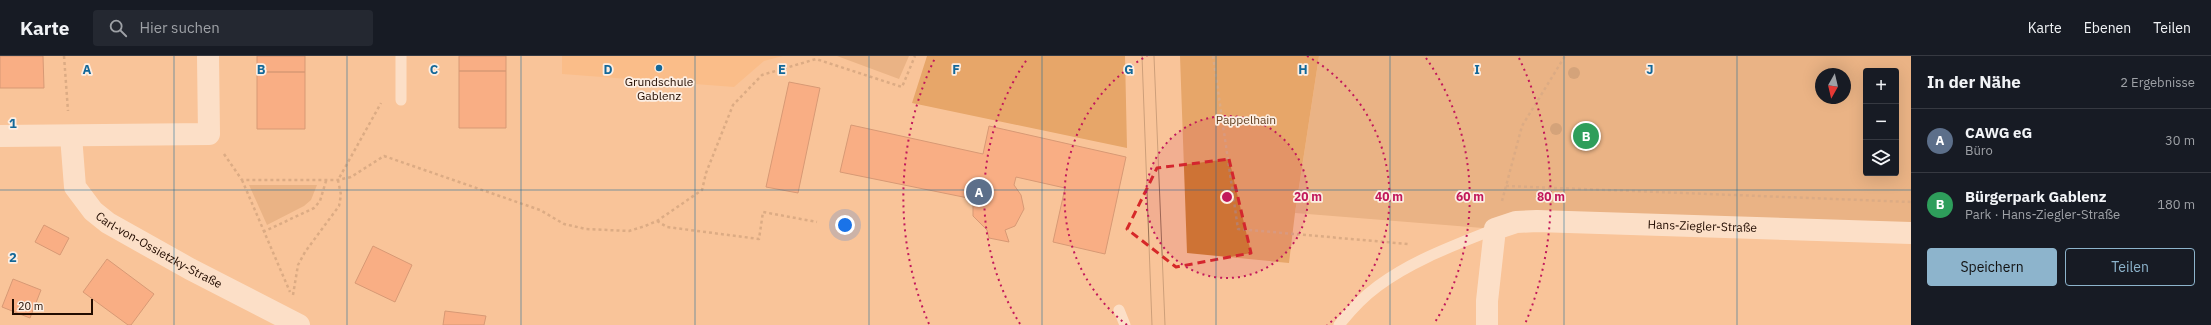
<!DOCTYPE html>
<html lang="de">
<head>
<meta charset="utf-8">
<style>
	body { margin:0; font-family:"IBM Plex Sans",sans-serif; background:#242831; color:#f1f3f6 }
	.controls { position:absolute; right:12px; top:12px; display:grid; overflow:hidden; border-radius:4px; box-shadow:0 4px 16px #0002 }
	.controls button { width:36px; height:36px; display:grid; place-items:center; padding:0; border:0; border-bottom:1px solid #363941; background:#171b24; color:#f1f3f6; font:20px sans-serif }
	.compass { position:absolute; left:1815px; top:12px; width:36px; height:36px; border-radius:50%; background:#171b24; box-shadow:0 4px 16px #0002; rotate:188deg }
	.scale { position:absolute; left:12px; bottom:10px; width:81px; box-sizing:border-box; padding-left:4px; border:2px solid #220c00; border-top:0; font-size:11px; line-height:14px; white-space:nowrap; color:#220c00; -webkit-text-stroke:3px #fceee3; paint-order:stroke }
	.you { position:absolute; left:845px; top:169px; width:14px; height:14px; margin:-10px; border:3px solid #fff; border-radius:50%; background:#1a73e8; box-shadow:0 0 0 6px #1a73e833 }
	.badge { display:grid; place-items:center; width:26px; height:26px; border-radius:50%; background:#8db4cc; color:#fff; font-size:13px; font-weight:700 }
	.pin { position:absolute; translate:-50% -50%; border:2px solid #fff; box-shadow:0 1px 4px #0006 }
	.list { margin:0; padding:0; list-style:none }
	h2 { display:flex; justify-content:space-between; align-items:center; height:52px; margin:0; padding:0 16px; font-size:17px }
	h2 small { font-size:13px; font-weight:400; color:#9ea1a6 }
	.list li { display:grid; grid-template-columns:26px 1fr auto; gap:12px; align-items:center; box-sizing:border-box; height:64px; padding:0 16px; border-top:1px solid #363941 }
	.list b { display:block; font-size:15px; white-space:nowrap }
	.list p { margin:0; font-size:13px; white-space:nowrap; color:#9ea1a6 }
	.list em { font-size:13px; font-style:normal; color:#9ea1a6 }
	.actions { display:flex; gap:8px; padding:12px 16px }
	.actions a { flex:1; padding:9px 0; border:1px solid #8db4cc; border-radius:4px; text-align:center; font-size:14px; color:#8db4cc }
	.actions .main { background:#8db4cc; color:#111 }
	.icon { flex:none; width:22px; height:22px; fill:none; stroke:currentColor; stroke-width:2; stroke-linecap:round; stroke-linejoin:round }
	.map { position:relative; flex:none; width:1911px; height:269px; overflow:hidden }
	header { display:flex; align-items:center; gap:24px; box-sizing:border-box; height:56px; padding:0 20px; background:#171b24; border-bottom:1px solid #363941 }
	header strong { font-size:19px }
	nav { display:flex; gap:22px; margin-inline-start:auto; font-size:14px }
	.search { width:280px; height:36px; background:#242831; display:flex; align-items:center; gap:10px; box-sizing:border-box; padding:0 14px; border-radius:4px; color:#9ea1a6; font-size:15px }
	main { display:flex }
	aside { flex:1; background:#171b24 }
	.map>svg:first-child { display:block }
	.built { fill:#fbb477 }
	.green { fill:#d89e6d; fill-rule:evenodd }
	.forest { fill:#d08030 }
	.building { fill:#f9926c; stroke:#ad6448 }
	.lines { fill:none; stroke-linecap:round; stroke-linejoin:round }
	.path { stroke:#b88d6b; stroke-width:2.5; stroke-dasharray:3 3; stroke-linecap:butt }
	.lane { stroke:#fff; stroke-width:11 }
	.street { stroke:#fff; stroke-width:22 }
	.tram { stroke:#987154; stroke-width:1 }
	.tree { fill:#a67b56 }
	.marked { fill:none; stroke:#d62828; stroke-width:3; stroke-dasharray:8 5; stroke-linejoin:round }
	.grid { fill:none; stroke:#136899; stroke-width:1; stroke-opacity:0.55 }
	.ring { fill:none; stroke:#c2185b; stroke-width:2; stroke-dasharray:2 4 }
	.poi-dot { fill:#136899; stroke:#fceee3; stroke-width:1.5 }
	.labels { text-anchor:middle; stroke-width:3.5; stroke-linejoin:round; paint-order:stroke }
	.poi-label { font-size:12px; fill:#220c00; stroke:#fceee3 }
	.park-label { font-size:12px; fill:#623f20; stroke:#fceee3 }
	.street-label { font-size:12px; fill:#220c00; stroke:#fceee3 }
	.grid-label { font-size:13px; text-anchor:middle; font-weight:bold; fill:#136899; stroke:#fceee3; stroke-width:3.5; stroke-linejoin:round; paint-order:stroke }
	.centre { fill:#c2185b; stroke:#fceee3; stroke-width:2 }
	.ring-label { font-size:12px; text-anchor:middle; font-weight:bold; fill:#c2185b; stroke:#fceee3; stroke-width:3.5; stroke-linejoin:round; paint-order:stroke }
</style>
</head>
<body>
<header>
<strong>Karte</strong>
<div class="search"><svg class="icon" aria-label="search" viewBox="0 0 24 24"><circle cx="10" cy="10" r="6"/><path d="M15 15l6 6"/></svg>Hier suchen</div>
<nav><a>Karte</a><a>Ebenen</a><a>Teilen</a></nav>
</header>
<main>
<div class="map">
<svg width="1911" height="269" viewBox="0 0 1911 269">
	<rect width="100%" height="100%" fill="#f9c499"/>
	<path class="built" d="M562 0H783L764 5 734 31 562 18Z"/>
	<path class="green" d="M837 0H909L899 23Z
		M1319 0H1911V177L1495 173 1295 157ZM1866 15H1896V117H1866ZM1821 18H1845V42H1821Z
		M249 129H317L311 144 304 150 267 169Z"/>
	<path class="forest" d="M927 0H1125L1127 92 912 47Z
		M1180 0H1319L1295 157 1289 207 1187 197Z"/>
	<path class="building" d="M0 0H43L44 32H0Z
		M257 0H305V16H257Z
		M459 0H506V15H459Z
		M459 15H506V72H459Z
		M257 16H305V73H257Z
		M789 26 820 32 798 137 766 131Z
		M851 69 983 98 989 70 1126 101 1105 198 1053 186 1065 132 1016 121 1014 129 1021 139 1024 153 1015 170 1005 174 1009 186 989 182 987 174 973 160V143L840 116Z
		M44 169 69 182 60 199 35 186Z
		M373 190 412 209 395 246 355 227Z
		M107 203 154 238 131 269H128L83 236Z
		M13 223 41 234 30 262 2 251Z
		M445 255 486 260 484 269H443Z"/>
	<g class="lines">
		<path class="path" d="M64 0 68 55
			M1213 0 1238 173 1408 188
			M224 98 242 124H338L351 121 384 100 540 154 564 168 586 173 629 175 645 170 657 165 702 134 706 117 733 49 762 19 816 3 902 31 915 0
			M242 124 290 236
			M1506 130 1911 146
			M1502 145 1522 70 1565 0
			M657 165 667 171 759 183 763 156 817 166
			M263 176 314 152 320 145 326 125
			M293 239 298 209 305 196 339 150 341 139 338 124 381 47"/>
		<path class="lane" d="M401 44V0
			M1119 254 1125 269
			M1339 269C1350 255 1363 241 1378 230 1413 204 1455 189 1495 173"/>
		<g class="street">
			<path d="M0 80 209 78 208 0"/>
			<path id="s1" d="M71 80 75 131 93 155 108 167 190 213 299 269"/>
			<path id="s2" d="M1487 269V245L1495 173 1516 166 1537 165 1911 177"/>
		</g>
		<path class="tram" d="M1142 0 1152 269
			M1154 0 1165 269"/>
	</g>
	<g class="tree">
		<circle cx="1574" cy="17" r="6"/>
		<circle cx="1556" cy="73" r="6"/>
	</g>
	<path d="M0 0H1911V269H0ZM1229 103 1251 197 1176 211 1127 173 1157 112Z" fill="#f9c499" fill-opacity=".55" fill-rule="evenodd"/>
	<path class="marked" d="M1229 103 1251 197 1176 211 1127 173 1157 112Z"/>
	<path class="grid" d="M174 0V269M347 0V269M521 0V269M695 0V269M869 0V269M1042 0V269M1216 0V269M1390 0V269M1564 0V269M1737 0V269M0 134H1911"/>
	<circle cx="1227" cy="141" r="81" fill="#c2185b" fill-opacity=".12"/>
	<g class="ring">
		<circle cx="1227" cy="141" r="81"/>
		<path d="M1127 269A162 162 0 0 1 1147 0M1307 0A162 162 0 0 1 1327 269"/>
		<path d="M1020 268A243 243 0 0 1 1028 2M1426 2A243 243 0 0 1 1434 268"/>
		<path d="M929 268A324 324 0 0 1 935 2M1519 2A324 324 0 0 1 1525 268"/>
	</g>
	<circle class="poi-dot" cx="659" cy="12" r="4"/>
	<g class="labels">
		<g class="poi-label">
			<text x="659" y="30">Grundschule<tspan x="659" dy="14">Gablenz</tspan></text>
		</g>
		<g class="park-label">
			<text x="1246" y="68">Pappelhain</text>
		</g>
		<g class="street-label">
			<text dy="4" stroke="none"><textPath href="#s2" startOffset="305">Hans-Ziegler-Straße</textPath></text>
			<text dy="4" stroke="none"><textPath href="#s1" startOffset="158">Carl-von-Ossietzky-Straße</textPath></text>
		</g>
	</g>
	<g class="grid-label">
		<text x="87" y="18">A</text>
		<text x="261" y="18">B</text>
		<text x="434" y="18">C</text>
		<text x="608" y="18">D</text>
		<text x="782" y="18">E</text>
		<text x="956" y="18">F</text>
		<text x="1129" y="18">G</text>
		<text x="1303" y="18">H</text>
		<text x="1477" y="18">I</text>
		<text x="1650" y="18">J</text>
		<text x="13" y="72">1</text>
		<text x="13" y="206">2</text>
	</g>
	<circle cx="1227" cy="141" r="6" class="centre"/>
	<g class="ring-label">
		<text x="1308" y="145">20 m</text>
		<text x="1389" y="145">40 m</text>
		<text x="1470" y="145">60 m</text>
		<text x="1551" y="145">80 m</text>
	</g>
</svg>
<div class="controls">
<button>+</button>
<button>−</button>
<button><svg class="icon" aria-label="layers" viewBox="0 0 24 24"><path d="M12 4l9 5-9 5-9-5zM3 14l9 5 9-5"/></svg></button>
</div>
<svg class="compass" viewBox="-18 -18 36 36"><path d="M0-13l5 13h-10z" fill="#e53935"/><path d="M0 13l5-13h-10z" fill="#9ea1a6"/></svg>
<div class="scale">20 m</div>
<div class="you"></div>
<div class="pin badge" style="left:979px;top:136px;background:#5c6f8a">A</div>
<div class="pin badge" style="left:1586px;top:80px;background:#2e9e5b">B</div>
</div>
<aside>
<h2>In der Nähe<small>2 Ergebnisse</small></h2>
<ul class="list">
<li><span class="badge" style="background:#5c6f8a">A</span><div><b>CAWG eG</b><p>Büro</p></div><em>30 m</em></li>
<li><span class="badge" style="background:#2e9e5b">B</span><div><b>Bürgerpark Gablenz</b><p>Park · Hans-Ziegler-Straße</p></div><em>180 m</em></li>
</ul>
<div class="actions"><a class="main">Speichern</a><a>Teilen</a></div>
</aside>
</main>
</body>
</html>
